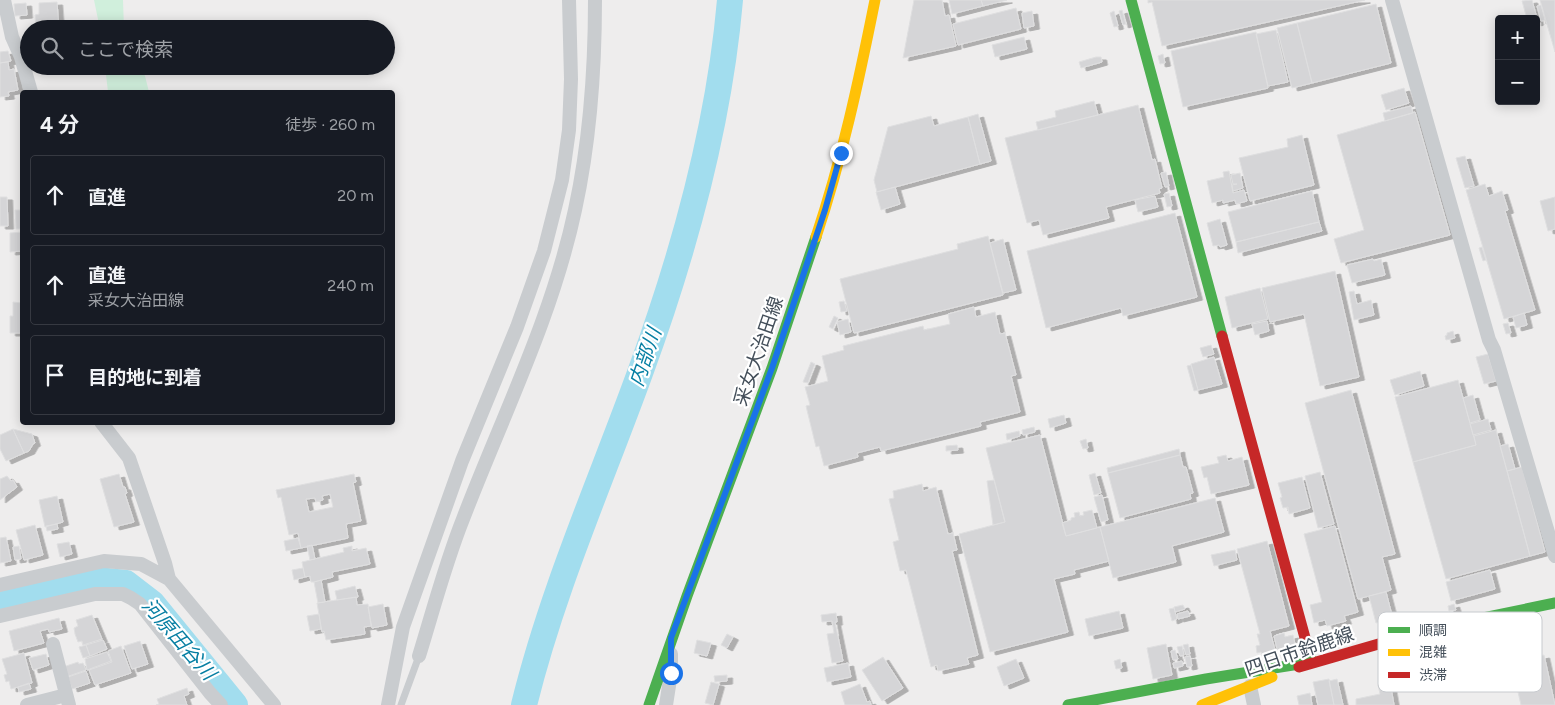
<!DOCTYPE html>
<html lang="ja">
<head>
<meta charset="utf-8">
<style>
	body { margin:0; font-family:Figtree,"Noto Sans JP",sans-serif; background:#242831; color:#f1f3f6 }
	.controls { position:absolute; right:15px; top:15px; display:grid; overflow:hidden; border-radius:5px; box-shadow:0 2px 12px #0003 }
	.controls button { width:45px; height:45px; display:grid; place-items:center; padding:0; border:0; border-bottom:1px solid #363941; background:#171b24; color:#f1f3f6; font:25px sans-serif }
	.stop { position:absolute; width:15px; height:15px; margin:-11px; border:4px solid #1a73e8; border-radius:50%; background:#fff }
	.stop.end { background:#1a73e8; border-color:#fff; box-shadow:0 1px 5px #0008 }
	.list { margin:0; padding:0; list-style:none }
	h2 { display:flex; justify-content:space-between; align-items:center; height:65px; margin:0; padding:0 20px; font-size:21px }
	h2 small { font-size:16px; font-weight:400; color:#9ea1a6 }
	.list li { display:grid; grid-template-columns:32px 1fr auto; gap:15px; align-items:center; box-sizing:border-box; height:80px; margin:0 10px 10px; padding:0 10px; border:1px solid #363941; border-radius:5px }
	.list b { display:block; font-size:19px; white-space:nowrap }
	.list p { margin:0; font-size:16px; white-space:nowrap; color:#9ea1a6 }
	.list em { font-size:16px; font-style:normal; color:#9ea1a6 }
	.icon { flex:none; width:28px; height:28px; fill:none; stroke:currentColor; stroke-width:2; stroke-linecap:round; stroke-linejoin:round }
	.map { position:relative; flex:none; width:1555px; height:705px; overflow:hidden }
	.search { position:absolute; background:#171b24; box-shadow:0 2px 12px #0003; left:20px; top:20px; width:375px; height:55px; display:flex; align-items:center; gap:12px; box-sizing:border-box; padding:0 18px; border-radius:28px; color:#9ea1a6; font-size:19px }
	.panel { position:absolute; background:#171b24; box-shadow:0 2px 12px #0003; left:20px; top:90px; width:375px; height:335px; border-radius:5px }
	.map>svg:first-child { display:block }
	.green { fill:#d0efdc }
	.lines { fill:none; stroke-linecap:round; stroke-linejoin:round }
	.river { stroke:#a2ddee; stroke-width:26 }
	.building { fill:#d5d5d7; stroke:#dfdfe0; fill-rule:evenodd; filter:url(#shadow) }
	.lane { stroke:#c9cccf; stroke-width:7 }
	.street { stroke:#c9cccf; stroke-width:14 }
	.fast { stroke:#4caf50; stroke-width:11 }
	.slow { stroke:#ffc107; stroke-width:11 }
	.jam { stroke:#c62828; stroke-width:11 }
	.route { stroke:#1a73e8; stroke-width:6 }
	.labels { text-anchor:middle; stroke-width:4.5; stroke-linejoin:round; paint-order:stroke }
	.street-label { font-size:19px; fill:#444f5a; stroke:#fff }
	.water-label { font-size:20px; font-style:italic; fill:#077fa3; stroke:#fff }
	.key { fill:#fff; stroke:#c7cace; stroke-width:1 }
	.key-label { font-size:14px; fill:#444f5a }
</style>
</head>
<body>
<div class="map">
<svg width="1555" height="705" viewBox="0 0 1555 705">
	<defs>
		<filter id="shadow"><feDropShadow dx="5.5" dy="3" stdDeviation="0" flood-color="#0004"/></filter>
	</defs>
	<rect width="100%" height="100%" fill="#eeeded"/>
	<path class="green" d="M94 0H123L124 29H100Z
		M105 66H140L145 76 149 92H108Z"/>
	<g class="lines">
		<path class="river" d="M0 603 97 580 126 583 152 603 235 705
			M524 705C552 591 600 483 640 373 684 253 719 128 730 0"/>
	</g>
	<path class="building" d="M914 0H942L945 16 949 15 956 46 903 58Z
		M949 0H981L983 6 952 14Z
		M981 0H1007L983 6Z
		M1148 0H1365L1162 46 1152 2 1148 3Z
		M1532 0 1538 22 1536 23V19H1527L1522 1Z
		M1540 0H1555V52Z
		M57 2 59 29H36L35 15 39 14V3Z
		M26 3 27 15 15 16 14 4Z
		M1376 4 1391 63 1312 83 1297 23Z
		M1541 5 1545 20 1541 21 1537 6Z
		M1016 8 1021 29 958 45 953 24Z
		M1122 10 1126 24 1123 25 1119 11Z
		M1032 11 1034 26 1024 28 1022 13Z
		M1114 11 1118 26 1114 27 1110 13Z
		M1297 23 1312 83 1292 88 1277 28Z
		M1276 30 1288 82 1268 86 1256 34Z
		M1256 32 1268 88 1183 107 1171 51Z
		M1024 37 1027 49 995 57 992 45Z
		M8 51 11 61 0 63V52Z
		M1163 54 1165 63 1160 64 1158 56Z
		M1096 57H1101L1102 62 1081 68 1079 62Z
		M8 62 9 70 14 69 18 90 8 92 9 96 0 97V63Z
		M1404 88 1409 103 1386 110 1381 95Z
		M1094 101 1098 115 1038 130 1036 122 1056 117 1055 111Z
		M1138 105 1152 160 1155 159 1162 188 1159 189 1160 193 1106 207 1109 218 1043 235 1039 220 1027 223 1005 138Z
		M1411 106 1413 113 1385 121 1383 113Z
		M1415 112 1450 235 1341 263 1334 239 1364 230 1337 135Z
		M978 114 991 161 980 164 968 117Z
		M931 116 934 126 968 117 980 164 877 192 874 180 888 127Z
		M1302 135 1314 185 1250 201 1239 158 1288 147 1287 139Z
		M1465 156 1474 186 1465 188 1456 158Z
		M1229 171 1233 193 1244 190 1247 201 1236 204 1235 200 1223 203V200L1212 203 1207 181 1224 177 1223 172Z
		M1166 172 1169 186 1165 187 1161 173Z
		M1240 173 1243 188 1233 191 1232 185 1237 184H1233L1231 175Z
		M1485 184 1489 196 1502 191 1508 210 1505 211 1535 310 1504 319 1466 190Z
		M895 187 900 204 881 210 876 192Z
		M1312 191 1319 222 1236 242 1228 212Z
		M1169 193 1172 206 1167 207 1164 194Z
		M1155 196 1158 207 1138 212 1135 200Z
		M0 197H7L8 226H0Z
		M1555 197V229L1548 231 1540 201Z
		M15 210H22V229H16Z
		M1175 213 1197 297 1123 316 1121 308 1046 328 1027 251Z
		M1220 219 1227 245 1220 247 1219 245 1213 246 1207 223Z
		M1319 222 1322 231 1238 253 1236 242Z
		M22 232V251L10 252V233Z
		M988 236 1003 295 854 333 840 279 958 249 957 244Z
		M1003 239 1016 290 1003 293 990 243Z
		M1482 247 1486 260 1483 261 1479 248Z
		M1373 259 1374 261 1381 259 1385 275 1352 283 1347 265Z
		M1335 271 1359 377 1320 386 1304 314 1270 322 1262 288Z
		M1260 288 1268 319 1232 328 1225 297Z
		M1354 291 1357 304 1371 300 1374 315 1354 320 1349 292Z
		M844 301 847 311 841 312 839 302Z
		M13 302 22 303V333H10V316H13Z
		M974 307 976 317 995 312 1000 334 1005 333 1016 375 1011 376 1020 412 980 422 981 426 881 451 880 447 857 453 858 457 824 466 819 446 816 447 806 406 810 405 805 387 828 381 822 356 844 350 843 346 923 326 924 330 950 324 948 314Z
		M1524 313 1527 325 1516 328 1513 317Z
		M834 316 838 318 833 329 829 327Z
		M848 319 851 332 840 335 837 322Z
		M1267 321 1269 331 1255 335 1252 324Z
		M1508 323 1511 333 1506 334 1503 324Z
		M1453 331 1455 338 1446 340 1445 336 1447 335V333Z
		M1211 345 1214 354 1203 357 1200 348Z
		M1488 354 1496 381 1484 384 1476 357Z
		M1214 357 1222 384 1198 390 1191 364Z
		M811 362 815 364 808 383 803 382Z
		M1191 365 1198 390 1194 391 1187 366Z
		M1420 371 1424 386 1395 395 1390 380Z
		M1458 380 1476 445 1413 462 1395 397Z
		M1351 390 1395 554 1382 557 1391 590 1358 599 1305 403Z
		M1473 395 1480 420 1470 423 1463 398Z
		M1064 415 1066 423 1050 428 1048 419Z
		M1488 419 1491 430 1473 435 1470 424Z
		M1034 427 1035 432 1023 435 1022 430Z
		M13 429 24 453 6 461 0 449V435Z
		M13 429 32 434 35 443 33 444 29 451 24 453Z
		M1496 430 1530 556 1446 579 1413 462 1476 445 1474 436Z
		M1019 431 1020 436 1007 440 1006 434Z
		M1040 435 1066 536 1100 527 1109 561 1074 570 1075 574 1054 579 1068 632 990 652 959 534 1005 522 986 448Z
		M1086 439 1088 448 1083 449 1080 441Z
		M1508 444 1515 469 1507 471 1500 446Z
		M957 445 958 450 946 451V446Z
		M1179 449 1180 455 1108 473 1107 468Z
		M1180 455 1183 467H1186L1193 493 1190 494 1191 499 1120 518 1108 473Z
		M1226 455 1228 461 1242 457 1249 485 1211 494 1207 477 1204 478 1201 467 1219 463 1217 457Z
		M1522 467 1545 552 1530 556 1507 471Z
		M1320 472 1334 524 1318 528 1305 476Z
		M1095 473 1101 493 1094 495 1089 475Z
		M119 474 123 487H125L127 493 125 494 134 522 114 527 100 479Z
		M354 474 356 482 353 483 361 521 346 524 348 538 301 548 298 533 289 535 281 497 278 498 276 490ZM330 494 333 507 309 512 306 499 315 498 316 502 323 500 322 496Z
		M7 476 11 481 13 480 17 487 0 500V479Z
		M1302 477 1310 508 1289 514 1288 507 1283 508 1280 498 1282 497 1278 483Z
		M994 480 1005 522 993 525 987 481Z
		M922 484 923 491 936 487 948 534 953 533 957 550 952 551 978 655 967 658 969 664 938 671 937 665 931 667 906 570 900 571 893 542 899 540 889 499 894 498 893 491Z
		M1102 495 1108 520 1101 522 1094 497Z
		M57 496 63 522 45 527 39 500Z
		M1215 498 1224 532 1172 546 1176 562 1113 578 1100 527Z
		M1092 510 1097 528 1066 536 1062 523 1071 520V518L1075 517 1074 513 1079 512 1080 516 1084 515 1083 512Z
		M57 524 58 529 47 531 46 526Z
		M35 525 43 555 24 560 16 530Z
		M1335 526 1358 612 1344 616 1346 621 1327 626 1325 620 1314 623 1310 605 1322 602 1304 534Z
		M6 537 11 561 0 563V538Z
		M298 538 301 548 286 551 284 541Z
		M1267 541 1289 626 1270 631 1275 650 1262 654 1261 652 1257 653 1256 646 1260 645 1257 634H1260L1237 549Z
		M69 542 72 554 60 557 57 544Z
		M312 545 315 559 310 560 307 546Z
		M19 546 21 559 15 560 13 547Z
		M352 546V551L366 548 370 564 332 572 333 577 314 582H311L310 576 305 577 302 562 344 552 343 548Z
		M1235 550 1237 560 1214 566 1211 555Z
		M303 568 305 577 294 580 292 570Z
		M1490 570 1495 589 1451 601 1446 582Z
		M321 580 325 602 318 603 314 582Z
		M355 586 358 597 337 600 335 591Z
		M1386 592 1393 619 1376 623 1369 596Z
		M356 597 357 605 368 604 371 626 364 627 365 634 326 640 324 631 322 632 317 603Z
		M383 604 387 625 372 628 368 607Z
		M1454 604 1456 610 1449 611 1448 606Z
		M1183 605 1185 609 1175 612 1174 607Z
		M1174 608 1177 619 1172 621 1169 609Z
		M1119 611 1123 628 1089 636 1085 619Z
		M1188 611 1190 616 1178 619 1177 614Z
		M836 613 837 622H835L843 661 832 663 827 634 834 633 832 621 822 622 821 615Z
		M319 614 321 629 310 631 307 616Z
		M92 615 102 639 83 645 82 641 78 642 75 634 74 628 78 626 76 620Z
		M59 618 62 629 49 632 48 629 40 631 44 643 14 651 9 631Z
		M1284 633 1285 637 1293 635 1296 648 1278 653 1274 636Z
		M727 634 733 637 727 648 721 645Z
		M103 640 107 649 90 656 86 645Z
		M697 640 711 643 707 656 694 653Z
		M140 641 148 664 132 669 124 646Z
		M1166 644 1172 675 1153 679 1147 648Z
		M1188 644 1190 654 1186 655 1183 645Z
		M86 645 90 656 83 658 79 647Z
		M121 646 131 673 95 685 89 670 112 662 108 651Z
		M1182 646 1184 655 1180 656 1177 647Z
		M1175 650 1178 659 1173 660 1171 651Z
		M107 652 111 661 87 670 85 659Z
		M24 653 32 683 11 689 9 681 6 682 4 675 7 674 2 659Z
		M46 654 49 665 33 670 29 658Z
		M1544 655 1555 705H1521L1511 662Z
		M1190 656 1192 666 1187 667 1185 657Z
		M883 657 903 688 882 701 862 670Z
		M1016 659 1024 678 1004 686 997 667Z
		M1120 659 1122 668 1116 669 1114 661Z
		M1182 661 1183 666 1174 668 1173 663Z
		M78 662 79 664 83 663 86 670 66 677 63 667Z
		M848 663 851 677 827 682 824 668Z
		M86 671 90 683 72 689 68 677Z
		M727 675V681L715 682 714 676Z
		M1329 679 1334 705H1318L1313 682Z
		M1337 679 1343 705H1334L1329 681Z
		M711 682 719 684 713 705 705 703Z
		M1390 682 1394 705H1356V699L1380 694 1378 685Z
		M29 683 31 689 19 692 18 687Z
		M860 684 867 702 870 701 871 705H845L841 692Z
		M187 688 189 694 184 696 187 705H156L159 704 157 699Z
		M1310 693 1312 705H1299L1297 696Z"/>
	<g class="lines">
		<path class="lane" d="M401 705 419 656"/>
		<path class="street" d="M4 0 12 37 21 57 31 92
			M1392 0 1489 340 1494 350 1555 556
			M101 422 129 458 165 563 169 579 274 705
			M0 585 104 561 141 564 169 579
			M0 616 95 594H123L131 598 140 604 210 693 221 705
			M53 644 69 705
			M419 656C433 611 445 564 463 519 502 417 552 318 575 210 590 141 595 71 595 0
			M1250 686 1254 705
			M27 705 66 695
			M388 705 403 627 462 461 517 327 544 251 562 180 569 130 571 79 569 0
			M666 705 671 673V654"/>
		<path class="fast" d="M1131 0 1222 336
			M1454 624 1555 603
			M649 705 687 596 772 368 816 237
			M1068 705 1206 679 1312 662 1307 645"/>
		<path class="slow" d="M816 237C842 159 859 80 875 0
			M1202 705 1272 677"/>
		<path class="jam" d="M1222 336 1307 645
			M1299 667 1427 630 1454 624"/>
	</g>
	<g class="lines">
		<path class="route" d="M671 673V638L772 368 825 210 841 153"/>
	</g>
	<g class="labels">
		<g class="street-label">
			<text transform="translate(758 351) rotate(-71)" y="7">采女大治田線</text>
			<text transform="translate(1299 651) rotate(-19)" y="7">四日市鈴鹿線</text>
		</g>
		<g class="water-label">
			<text transform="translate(645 357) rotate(-71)" y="7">内部川</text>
			<text transform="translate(179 639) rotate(49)" y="7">河原田谷川</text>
		</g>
	</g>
	<rect x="1378" y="612" width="164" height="80" rx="8" class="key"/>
	<rect x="1388" y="627" width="22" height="6" fill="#4caf50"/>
	<rect x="1388" y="649" width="22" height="7" fill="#ffc107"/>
	<rect x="1388" y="672" width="22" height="6" fill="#c62828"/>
	<g class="key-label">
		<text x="1419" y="635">順調</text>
		<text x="1419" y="657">混雑</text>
		<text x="1419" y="680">渋滞</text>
	</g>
</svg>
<div class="controls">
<button>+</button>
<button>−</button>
</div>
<div class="stop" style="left:671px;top:673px"></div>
<div class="stop end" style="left:841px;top:153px"></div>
<div class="search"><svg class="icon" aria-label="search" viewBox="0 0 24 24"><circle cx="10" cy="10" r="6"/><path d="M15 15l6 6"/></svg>ここで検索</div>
<section class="panel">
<h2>4 分<small>徒歩 · 260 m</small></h2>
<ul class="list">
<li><svg class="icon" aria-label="ahead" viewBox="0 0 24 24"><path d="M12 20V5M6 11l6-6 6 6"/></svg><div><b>直進</b></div><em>20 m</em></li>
<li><svg class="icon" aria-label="ahead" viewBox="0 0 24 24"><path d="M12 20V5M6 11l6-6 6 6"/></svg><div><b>直進</b><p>采女大治田線</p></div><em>240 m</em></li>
<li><svg class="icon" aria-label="arrive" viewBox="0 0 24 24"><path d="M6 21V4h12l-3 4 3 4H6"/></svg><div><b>目的地に到着</b></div></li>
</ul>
</section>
</div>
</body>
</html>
